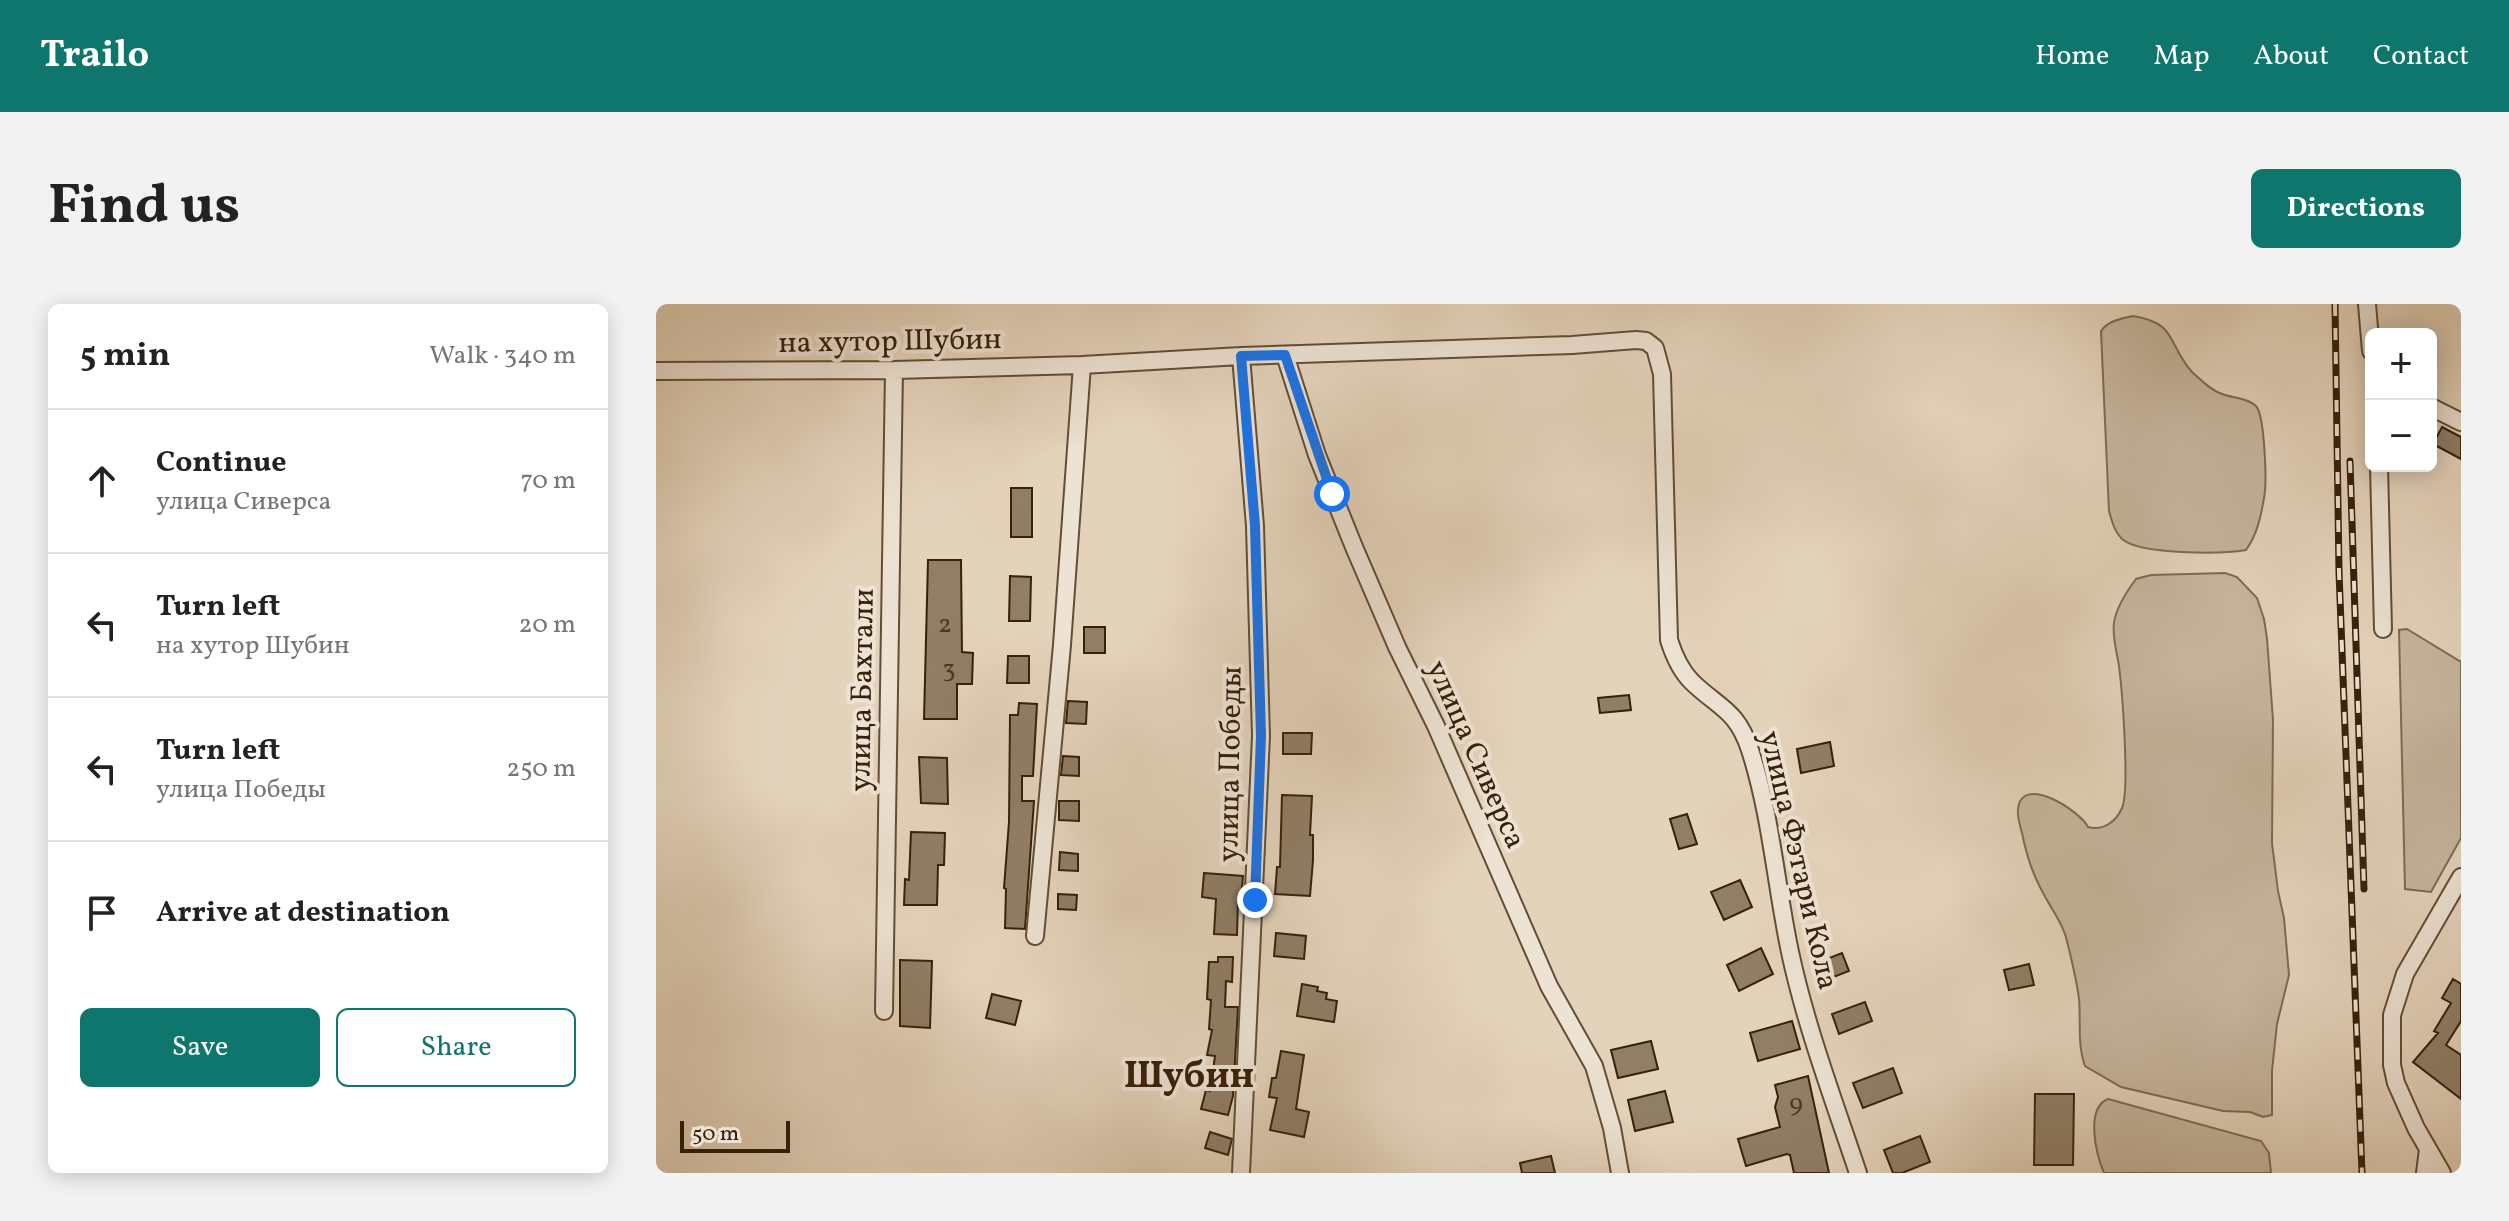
<!DOCTYPE html>
<html lang="en">
<head>
<meta charset="utf-8">
<style>
	body { margin:0; font-family:Vollkorn,serif; background:#f2f2f2; color:#222 }
	.controls { position:absolute; right:24px; top:24px; display:grid; overflow:hidden; border-radius:12px; box-shadow:0 4px 20px #0003 }
	.controls button { width:72px; height:72px; display:grid; place-items:center; padding:0; border:0; border-bottom:2px solid #e0e0e0; background:#fff; color:#222; font:40px sans-serif }
	.scale { position:absolute; left:24px; bottom:20px; width:110px; box-sizing:border-box; padding-left:8px; border:4px solid #362109; border-top:0; font-size:22px; line-height:28px; white-space:nowrap; color:#362109; -webkit-text-stroke:6px #ede2d3; paint-order:stroke }
	.stop { position:absolute; width:24px; height:24px; margin:-18px; border:6px solid #1a73e8; border-radius:50%; background:#fff }
	.stop.end { background:#1a73e8; border-color:#fff; box-shadow:0 2px 8px #0008 }
	.list { margin:0; padding:0; list-style:none }
	h2 { display:flex; justify-content:space-between; align-items:center; height:104px; margin:0; padding:0 32px; font-size:34px }
	h2 small { font-size:26px; font-weight:400; color:#767676 }
	.list li { display:grid; grid-template-columns:52px 1fr auto; gap:24px; align-items:center; box-sizing:border-box; height:144px; padding:0 32px; border-top:2px solid #e0e0e0 }
	.list b { display:block; font-size:30px; white-space:nowrap }
	.list p { margin:0; font-size:26px; white-space:nowrap; color:#767676 }
	.list em { font-size:26px; font-style:normal; color:#767676 }
	.actions { display:flex; gap:16px; padding:24px 32px }
	.actions a { flex:1; padding:18px 0; border:2px solid #0f766e; border-radius:12px; text-align:center; font-size:28px; color:#0f766e }
	.actions .main { background:#0f766e; color:#fff }
	.icon { flex:none; width:44px; height:44px; fill:none; stroke:currentColor; stroke-width:2; stroke-linecap:round; stroke-linejoin:round }
	.map { position:relative; flex:none; width:1805px; height:869px; overflow:hidden; border-radius:12px }
	header { display:flex; align-items:center; gap:48px; box-sizing:border-box; height:112px; padding:0 40px; background:#0f766e; color:#fff }
	header strong { font-size:38px }
	nav { display:flex; gap:44px; margin-inline-start:auto; font-size:28px }
	.intro { display:flex; align-items:center; justify-content:space-between; box-sizing:border-box; height:192px; padding:0 48px }
	h1 { margin:0; font-size:56px }
	.button { padding:20px 36px; border-radius:12px; background:#0f766e; color:#fff; font-size:28px; font-weight:700 }
	main { display:flex; gap:48px; padding:0 48px }
	aside { flex:1; background:#fff; border-radius:12px; box-shadow:0 4px 20px #0003 }
	.map>svg:first-child { display:block }
	.green { fill:#c6b59d; stroke:#7e6b53; stroke-width:2 }
	.building { fill:#907e66; stroke:#362109; stroke-width:2 }
	.lines { fill:none; stroke-linecap:round; stroke-linejoin:round }
	.minor-casing { stroke:#624e36; stroke-width:20 }
	.minor { stroke:#ede2d3; stroke-width:16 }
	.rail-casing { stroke:#362109; stroke-width:7 }
	.rail { stroke:#ede2d3; stroke-width:4; stroke-dasharray:12; stroke-linecap:butt }
	.route { stroke:#1a73e8; stroke-width:10 }
	.labels { text-anchor:middle; stroke-width:8; stroke-linejoin:round; paint-order:stroke }
	.number-label { font-size:26px; fill:#4c3820 }
	.street-label { font-size:30px; fill:#362109; stroke:#ede2d3 }
	.district-label { font-size:38px; font-weight:bold; fill:#362109; stroke:#ede2d3 }
</style>
</head>
<body>
<header>
<strong>Trailo</strong>
<nav><a>Home</a><a>Map</a><a>About</a><a>Contact</a></nav>
</header>
<div class="intro"><h1>Find us</h1><a class="button">Directions</a></div>
<main>
<aside>
<h2>5 min<small>Walk · 340 m</small></h2>
<ul class="list">
<li><svg class="icon" aria-label="ahead" viewBox="0 0 24 24"><path d="M12 20V5M6 11l6-6 6 6"/></svg><div><b>Continue</b><p>улица Сиверса</p></div><em>70 m</em></li>
<li><svg class="icon" aria-label="left" viewBox="0 0 24 24"><path d="M17 20v-9H6M10 6l-5 5 5 5"/></svg><div><b>Turn left</b><p>на хутор Шубин</p></div><em>20 m</em></li>
<li><svg class="icon" aria-label="left" viewBox="0 0 24 24"><path d="M17 20v-9H6M10 6l-5 5 5 5"/></svg><div><b>Turn left</b><p>улица Победы</p></div><em>250 m</em></li>
<li><svg class="icon" aria-label="arrive" viewBox="0 0 24 24"><path d="M6 21V4h12l-3 4 3 4H6"/></svg><div><b>Arrive at destination</b></div></li>
</ul>
<div class="actions"><a class="main">Save</a><a>Share</a></div>
</aside>
<div class="map">
<svg width="1805" height="869" viewBox="0 0 1805 869">
	<rect width="100%" height="100%" fill="#e4d3bb"/>
	<filter id="stains"><feTurbulence type="fractalNoise" baseFrequency=".0025" numOctaves="4"/><feColorMatrix values="0 0 0 0 .2 0 0 0 0 .09 0 0 0 0 .02 0 0 0 .5 -.17"/></filter>
	<radialGradient id="worn" r=".72"><stop offset=".6" stop-color="#630" stop-opacity="0"/><stop offset="1" stop-color="#630" stop-opacity=".3"/></radialGradient>
	<path class="green" d="M1477 12C1522 19 1511 40 1536 68 1545 76 1554 86 1566 90 1576 94 1593 94 1600 102 1609 112 1611 180 1608 194 1605 212 1601 231 1590 246 1566 250 1484 251 1466 235 1458 227 1456 217 1453 207L1445 27C1453 16 1465 15 1477 12Z
		M1569 269 1581 273 1601 294 1608 315 1611 334 1617 416 1616 539 1622 587 1628 614 1633 671 1621 720 1616 767V811L1607 813 1594 808 1567 807 1465 783 1429 762C1421 740 1425 717 1423 695 1421 678 1416 658 1412 641 1408 620 1395 605 1386 587 1376 569 1370 549 1366 529 1364 521 1361 513 1362 505 1366 469 1424 507 1432 523 1447 527 1460 518 1466 504 1474 486 1466 386 1463 362 1461 349 1456 332 1458 319 1460 303 1471 287 1480 275L1495 271Z
		M1751 325 1805 358V534L1775 588 1749 585 1743 326Z
		M1452 795 1605 837 1613 849 1615 869H1448C1440 850 1429 804 1452 795Z"/>
	<path class="building" d="M1786 123 1805 133V155L1777 140Z
		M355 184H376V233H355Z
		M272 256H305L306 348 317 349 316 380H301V415H268Z
		M354 272 375 273 374 317H353Z
		M428 323H449V349H428Z
		M352 352H373V379H351Z
		M973 391 975 406 944 409 942 394Z
		M412 397 431 398 430 420 410 419Z
		M363 399 381 400 377 472H366V497H378L369 625 349 624 350 585 348 584 353 518 354 411H362Z
		M627 429H656L655 450H627Z
		M1174 438 1178 462 1145 469 1141 445Z
		M407 452 423 453V472L405 471Z
		M263 453 291 454 292 500 265 499Z
		M626 491 656 492 654 531H657V556L654 592 619 590 621 563H624Z
		M403 497H423V517L403 516Z
		M1031 510 1041 540 1023 545 1014 515Z
		M255 528 289 529 288 561H282L281 601H248L249 575 253 576Z
		M404 548 422 550V567L403 566Z
		M548 569 587 572 585 597H582L581 631 558 630 560 595 546 593Z
		M1084 576 1096 603 1068 616 1055 588Z
		M402 590 421 591 420 606 402 605Z
		M620 629 650 632 648 655 618 652Z
		M1105 644 1117 670 1083 687 1071 661Z
		M1186 649 1193 667 1170 676 1163 658Z
		M562 653H577L576 678 570 677 569 703H582L577 792 572 811 545 805 550 786 554 787 559 752 551 751 556 726 553 725 555 696 551 695 553 658H562Z
		M244 656 276 657 274 724 244 722Z
		M1373 660 1378 681 1353 686 1348 666Z
		M1797 675 1805 680V717L1790 741 1805 751V795L1757 758 1782 729 1778 727 1795 699 1786 694Z
		M646 680 662 683 661 687 671 689 670 695 681 697 678 718 641 712Z
		M336 690 365 697 359 721 330 714Z
		M1209 698 1216 717 1183 730 1176 710Z
		M1136 717 1144 745 1102 757 1094 729Z
		M995 737 1002 765 962 774 955 746Z
		M625 747 648 751 640 805 653 808 648 833 614 826 621 794 613 793 616 774H620Z
		M1237 764 1246 789 1207 804 1197 779Z
		M1152 772 1173 869H1138L1134 851 1131 850 1090 862 1082 835 1124 823 1119 803 1122 793 1119 781Z
		M1009 787 1017 818 979 827 972 796Z
		M1379 790H1418L1417 861H1378Z
		M554 828 576 835 572 851 549 844Z
		M1264 832 1274 858 1246 869H1237L1228 846Z
		M895 852 899 869H866L864 859Z"/>
	<g class="lines">
		<g class="minor-casing">
			<path id="minor" d="M1711 0 1715 47
				M629 51 661 151 698 243 741 343 780 422 893 682 938 762 956 824 964 869
				M0 67 238 66 426 61 585 52 916 41 980 36 990 37 999 44 1006 70 1013 336C1018 352 1024 366 1036 378 1063 404 1081 406 1094 446 1115 511 1120 582 1134 648 1150 723 1178 797 1202 869
				M1775 103 1805 118
				M1723 162 1727 325
				M379 632 406 341 426 61
				M228 707 238 66
				M585 869 605 432 599 222 585 52
				M1769 869 1772 845
				M1786 869 1760 824 1740 779 1736 761V711L1749 670 1805 573"/>
		</g>
		<use href="#minor" class="minor"/>
		<g class="rail-casing">
			<path id="rail" d="M1679 0 1683 268 1706 869
				M1694 157 1708 585"/>
		</g>
		<use href="#rail" class="rail"/>
	</g>
	<g class="lines">
		<path class="route" d="M599 596 605 432 599 222 585 52 629 51 676 190"/>
	</g>
	<g class="labels">
		<g class="number-label">
			<text x="289" y="328">2</text>
			<text x="293" y="373">3</text>
			<text x="1140" y="807">9</text>
		</g>
		<g class="street-label">
			<text transform="translate(234 36) rotate(-1)" y="10">на хутор Шубин</text>
			<text transform="translate(205 386) rotate(-89)" y="10">улица Бахтали</text>
			<text transform="translate(821 450) rotate(66)" y="10">улица Сиверса</text>
			<text transform="translate(573 460) rotate(-89)" y="10">улица Победы</text>
			<text transform="translate(1144 556) rotate(77)" y="10">улица Фэтари Кола</text>
		</g>
		<g class="district-label">
			<text x="533" y="783">Шубин</text>
		</g>
	</g>
	<rect width="100%" height="100%" filter="url(#stains)"/>
	<rect width="100%" height="100%" fill="url(#worn)"/>
</svg>
<div class="controls">
<button>+</button>
<button>−</button>
</div>
<div class="scale">50 m</div>
<div class="stop" style="left:676px;top:190px"></div>
<div class="stop end" style="left:599px;top:596px"></div>
</div>
</main>
</body>
</html>
